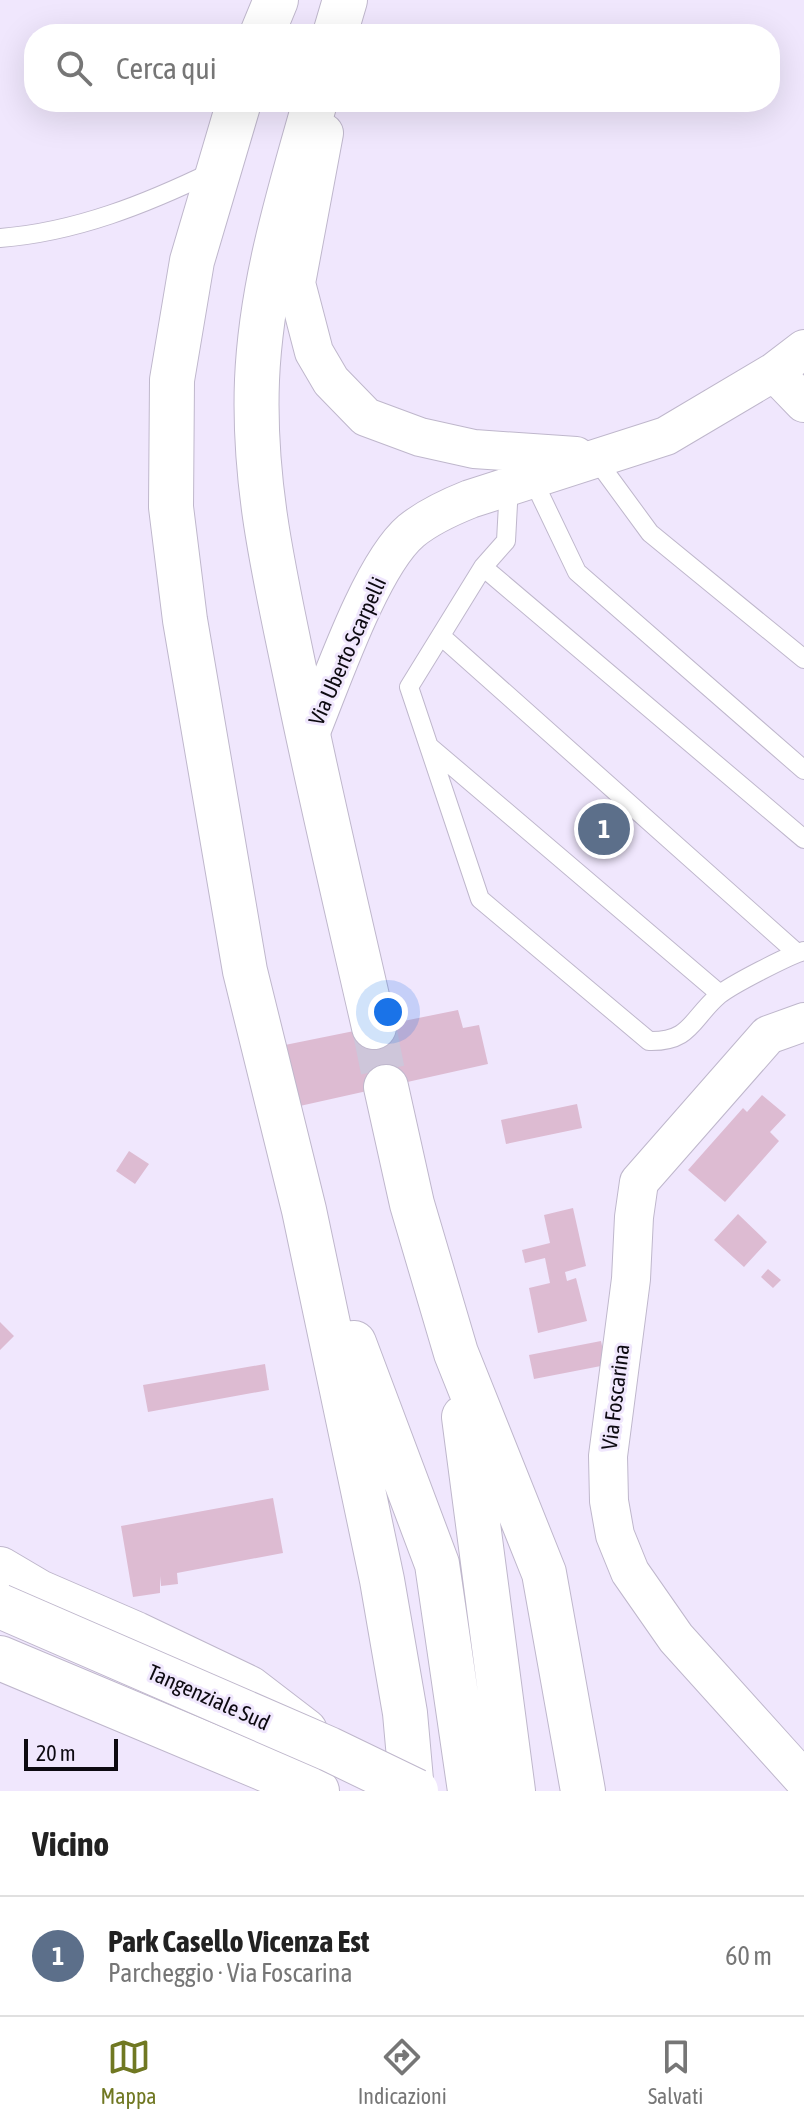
<!DOCTYPE html>
<html lang="it">
<head>
<meta charset="utf-8">
<style>
	body { margin:0; font-family:"Asap Condensed",sans-serif; background:#f2f2f2; color:#222 }
	.scale { position:absolute; left:24px; bottom:20px; width:94px; box-sizing:border-box; padding-left:8px; border:4px solid #0d0a11; border-top:0; font-size:22px; line-height:28px; white-space:nowrap; color:#0d0a11; -webkit-text-stroke:6px #f0e7fd; paint-order:stroke }
	.you { position:absolute; left:388px; top:1012px; width:28px; height:28px; margin:-20px; border:6px solid #fff; border-radius:50%; background:#1a73e8; box-shadow:0 0 0 12px #1a73e833 }
	.badge { display:grid; place-items:center; width:52px; height:52px; border-radius:50%; background:#707822; color:#fff; font-size:26px; font-weight:700 }
	.pin { position:absolute; translate:-50% -50%; border:4px solid #fff; box-shadow:0 2px 8px #0006 }
	.list { margin:0; padding:0; list-style:none }
	h2 { display:flex; justify-content:space-between; align-items:center; height:104px; margin:0; padding:0 32px; font-size:34px }
	h2 small { font-size:26px; font-weight:400; color:#767676 }
	.list li { display:grid; grid-template-columns:52px 1fr auto; gap:24px; align-items:center; box-sizing:border-box; height:120px; padding:0 32px; border-top:2px solid #e0e0e0 }
	.list b { display:block; font-size:30px; white-space:nowrap }
	.list p { margin:0; font-size:26px; white-space:nowrap; color:#767676 }
	.list em { font-size:26px; font-style:normal; color:#767676 }
	.icon { flex:none; width:44px; height:44px; fill:none; stroke:currentColor; stroke-width:2; stroke-linecap:round; stroke-linejoin:round }
	.map { position:relative; flex:none; width:804px; height:1791px; overflow:hidden }
	.search { position:absolute; background:#fff; box-shadow:0 8px 32px #0002; left:24px; right:24px; top:24px; height:88px; display:flex; align-items:center; gap:20px; box-sizing:border-box; padding:0 28px; border-radius:32px; color:#767676; font-size:30px }
	.sheet { height:224px; background:#fff }
	nav { display:flex; justify-content:space-around; align-items:center; box-sizing:border-box; height:112px; border-top:2px solid #e0e0e0; background:#fff; font-size:22px; color:#767676 }
	nav a { display:grid; justify-items:center; gap:4px }
	nav .on { color:#707822 }
	.map>svg:first-child { display:block }
	.building { fill:#ddbbd2 }
	.lines { fill:none; stroke-linecap:round; stroke-linejoin:round }
	.motorway-tunnel { stroke:#cec6da; stroke-width:44; stroke-dasharray:44 22; stroke-linecap:butt }
	.service-casing { stroke:#bfb7cc; stroke-width:20 }
	.minor-casing { stroke:#bfb7cc; stroke-width:40 }
	.trunk-casing { stroke:#bfb7cc; stroke-width:46 }
	.motorway-casing { stroke:#bfb7cc; stroke-width:46 }
	.service { stroke:#fff; stroke-width:18 }
	.minor { stroke:#fff; stroke-width:38 }
	.trunk { stroke:#fff; stroke-width:44 }
	.motorway { stroke:#fff; stroke-width:44 }
	.trunk-bridge-casing { stroke:#bfb7cc; stroke-width:46; stroke-linecap:butt }
	.trunk-bridge { stroke:#fff; stroke-width:44 }
	.labels { text-anchor:middle; stroke-width:6; stroke-linejoin:round; paint-order:stroke }
	.street-label { font-size:22px; fill:#0d0a11; stroke:#f0e7fd }
</style>
</head>
<body>
<div class="map">
<svg width="804" height="1791" viewBox="0 0 804 1791">
	<rect width="100%" height="100%" fill="#f0e7fd"/>
	<path class="building" d="M458 1010 463 1028 479 1025 488 1064 264 1114 250 1052Z
		M762 1095 786 1115 770 1132 779 1141 725 1202 688 1170 743 1108 747 1112Z
		M577 1104 582 1128 506 1144 501 1120Z
		M129 1151 149 1164 135 1184 116 1171Z
		M573 1208 586 1266 565 1272 567 1281 576 1278 587 1321 538 1333 529 1288 550 1283 545 1258 525 1263 522 1250 550 1243 544 1215Z
		M738 1214 767 1242 744 1267 714 1240Z
		M768 1269 781 1280 773 1288 761 1277Z
		M0 1322 14 1336 0 1350Z
		M601 1341 606 1365 534 1379 529 1355Z
		M265 1364 269 1390 148 1412 143 1385Z
		M273 1498 283 1553 177 1573 178 1584 161 1586 160 1576V1593L133 1597 121 1526Z"/>
	<g class="lines">
		<path class="motorway-tunnel" d="M374 1027 386 1087"/>
		<g class="service-casing">
			<path id="service" d="M0 238C76 232 146 204 214 171
				M595 458 650 533 804 659
				M532 478 577 572 804 770
				M504 488 508 504 506 541 483 567 409 687 480 899 649 1041C691 1042 691 1019 719 995 731 985 789 955 804 951
				M483 567 804 839
				M441 636 797 953
				M430 747 720 994"/>
		</g>
		<g class="minor-casing">
			<path id="minor" d="M324 133 296 283 314 352 331 381 366 417 420 437 474 449 576 456
				M774 372 804 403
				M308 739C330 686 370 566 411 531 428 517 450 507 470 499L666 436 774 372 804 349
				M804 1022 768 1035 639 1182 634 1217 631 1279 608 1456 609 1501 615 1535 630 1572 676 1638 804 1780"/>
		</g>
		<g class="trunk-casing">
			<path id="trunk" d="M0 1569 39 1592 136 1634 249 1688 305 1731
				M0 1658 317 1791"/>
		</g>
		<g class="motorway-casing">
			<path id="motorway" d="M262 34 276 0
				M335 34 345 0
				M239 102 192 261 172 380 171 507 185 620 245 971 304 1210 382 1580 405 1713 412 1791
				M315 102C289 194 261 284 257 380 253 483 274 572 295 673 319 791 347 909 374 1027
				M386 1087 412 1204 456 1353 544 1573 583 1791
				M354 1343 437 1564 470 1791
				M464 1417 513 1791"/>
		</g>
		<use href="#service" class="service"/>
		<use href="#minor" class="minor"/>
		<use href="#trunk" class="trunk"/>
		<use href="#motorway" class="motorway"/>
		<g class="trunk-bridge-casing">
			<path id="trunk-bridge" d="M0 1606 329 1749 416 1791"/>
		</g>
		<use href="#trunk-bridge" class="trunk-bridge"/>
	</g>
	<g class="labels">
		<g class="street-label">
			<text transform="translate(347 651) rotate(-66)" y="8">Via Uberto Scarpelli</text>
			<text transform="translate(615 1397) rotate(-83)" y="8">Via Foscarina</text>
			<text transform="translate(209 1697) rotate(24)" y="8">Tangenziale Sud</text>
		</g>
	</g>
</svg>
<div class="scale">20 m</div>
<div class="you"></div>
<div class="pin badge" style="left:604px;top:829px;background:#5c6f8a">1</div>
<div class="search"><svg class="icon" aria-label="search" viewBox="0 0 24 24"><circle cx="10" cy="10" r="6"/><path d="M15 15l6 6"/></svg>Cerca qui</div>
</div>
<section class="sheet">
<h2>Vicino<small></small></h2>
<ul class="list">
<li><span class="badge" style="background:#5c6f8a">1</span><div><b>Park Casello Vicenza Est</b><p>Parcheggio · Via Foscarina</p></div><em>60 m</em></li>
</ul>
</section>
<nav>
<a class="on"><svg class="icon" aria-label="map" viewBox="0 0 24 24"><path d="M3 6l6-2 6 2 6-2v14l-6 2-6-2-6 2zM9 4v14M15 6v14"/></svg>Mappa</a>
<a><svg class="icon" aria-label="directions" viewBox="0 0 24 24"><path d="M12 3l9 9-9 9-9-9zM9 14v-3h6M13 9l2 2-2 2"/></svg>Indicazioni</a>
<a><svg class="icon" aria-label="saved" viewBox="0 0 24 24"><path d="M7 4h10v16l-5-4-5 4z"/></svg>Salvati</a>
</nav>
</body>
</html>
